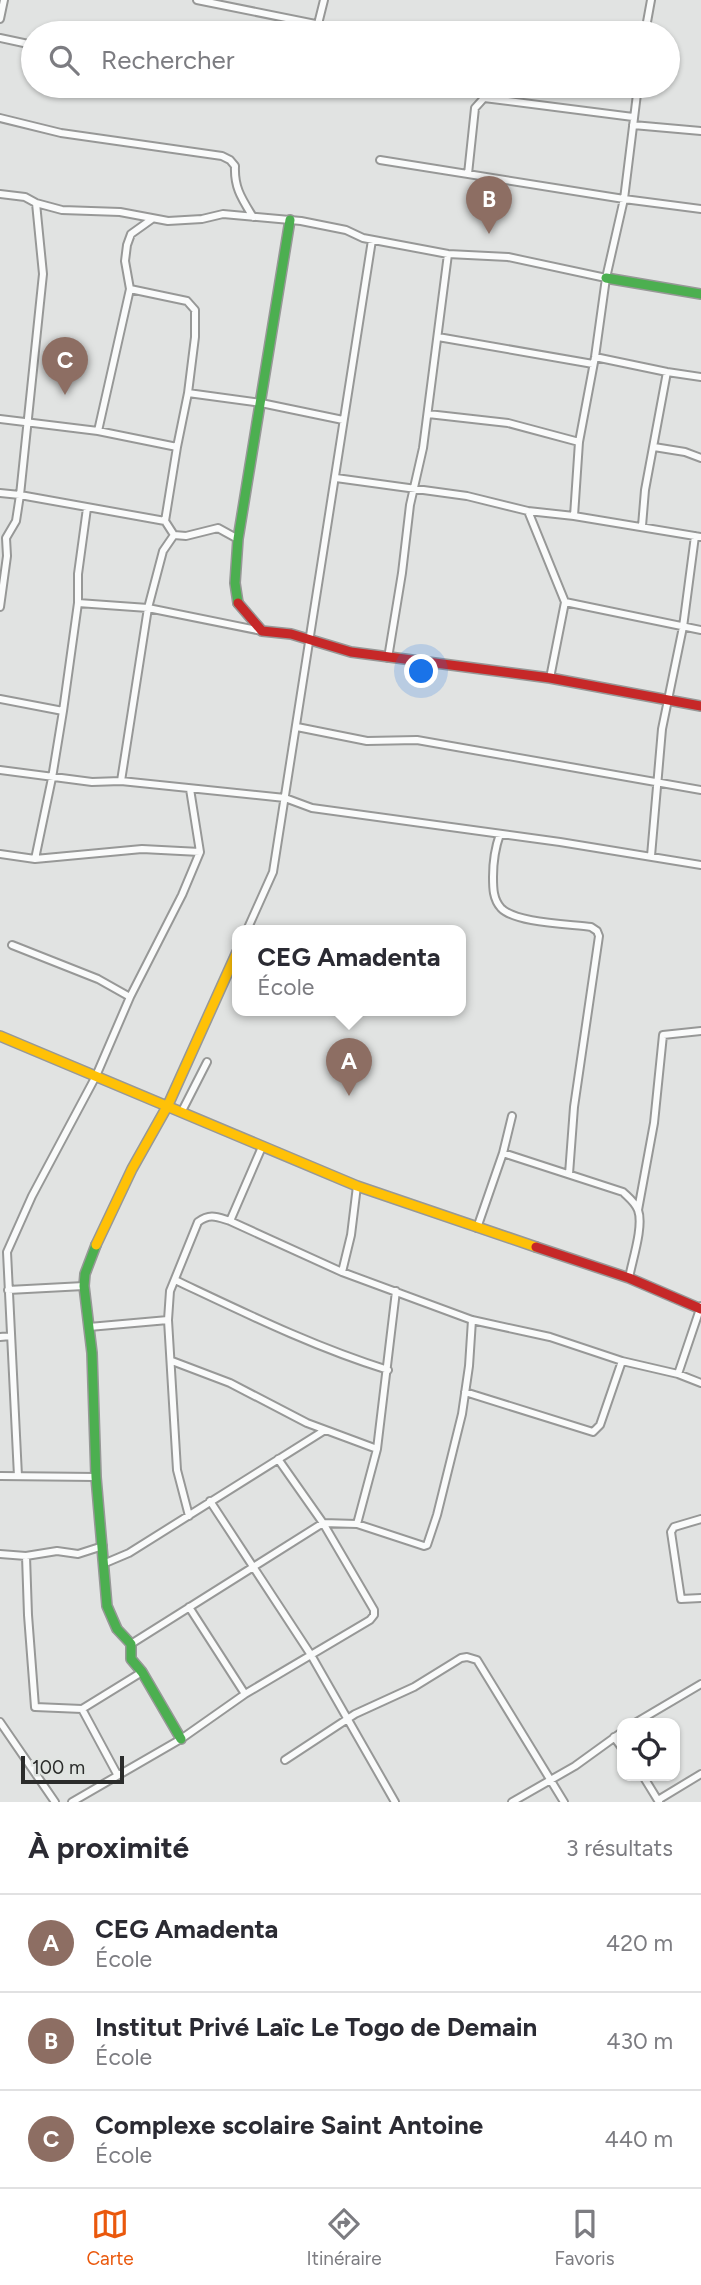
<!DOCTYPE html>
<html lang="fr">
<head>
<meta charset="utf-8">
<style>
	body { margin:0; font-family:Figtree,sans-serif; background:#f7f7f7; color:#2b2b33 }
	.controls { position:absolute; right:21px; bottom:21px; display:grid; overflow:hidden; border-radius:14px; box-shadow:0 2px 5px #0004 }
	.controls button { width:63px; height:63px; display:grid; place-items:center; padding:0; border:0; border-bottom:2px solid #e1e1e2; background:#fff; color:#2b2b33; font:35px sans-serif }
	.scale { position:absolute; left:21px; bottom:18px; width:103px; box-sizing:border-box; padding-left:7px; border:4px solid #2b2c2b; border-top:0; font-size:19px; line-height:24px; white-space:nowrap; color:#2b2c2b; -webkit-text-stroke:5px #e0e4e1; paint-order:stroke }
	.you { position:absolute; left:422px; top:672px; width:24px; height:24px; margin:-18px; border:5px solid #fff; border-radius:50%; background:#1a73e8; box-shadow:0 0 0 10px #1a73e833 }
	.badge { display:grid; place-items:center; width:46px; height:46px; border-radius:50%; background:#ea580c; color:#fff; font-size:23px; font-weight:700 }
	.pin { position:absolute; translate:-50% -58px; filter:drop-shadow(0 2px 4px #0008) }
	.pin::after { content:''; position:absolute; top:37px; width:24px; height:21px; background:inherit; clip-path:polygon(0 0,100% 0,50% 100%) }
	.popup { position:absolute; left:232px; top:925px; width:234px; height:91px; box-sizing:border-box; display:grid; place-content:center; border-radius:14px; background:#fff; filter:drop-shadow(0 2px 5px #0005); font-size:23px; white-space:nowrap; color:#7c7c81 }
	.popup b { font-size:26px; color:#2b2b33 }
	.popup::after { content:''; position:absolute; left:50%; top:100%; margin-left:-14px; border:14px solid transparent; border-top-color:#fff }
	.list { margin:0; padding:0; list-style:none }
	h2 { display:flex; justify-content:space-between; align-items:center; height:91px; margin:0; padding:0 28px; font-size:30px }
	h2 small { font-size:23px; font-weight:400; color:#7c7c81 }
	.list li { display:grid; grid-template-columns:46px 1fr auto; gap:21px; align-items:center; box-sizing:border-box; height:98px; padding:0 28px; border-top:2px solid #e1e1e2 }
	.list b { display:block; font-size:26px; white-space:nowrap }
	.list p { margin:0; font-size:23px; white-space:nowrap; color:#7c7c81 }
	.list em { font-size:23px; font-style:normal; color:#7c7c81 }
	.icon { flex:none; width:38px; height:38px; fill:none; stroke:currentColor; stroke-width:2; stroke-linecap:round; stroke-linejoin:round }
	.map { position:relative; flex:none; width:701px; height:1802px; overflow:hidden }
	.search { position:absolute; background:#fff; box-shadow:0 2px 5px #0004; left:21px; right:21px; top:21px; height:77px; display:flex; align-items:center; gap:18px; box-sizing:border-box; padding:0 24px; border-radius:38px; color:#7c7c81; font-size:26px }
	.sheet { height:385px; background:#fff }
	nav { display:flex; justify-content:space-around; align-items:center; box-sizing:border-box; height:98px; border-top:2px solid #e1e1e2; background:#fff; font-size:19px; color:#7c7c81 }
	nav a { display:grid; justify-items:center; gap:4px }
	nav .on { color:#ea580c }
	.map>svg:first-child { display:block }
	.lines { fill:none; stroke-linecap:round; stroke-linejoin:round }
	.street-casing { stroke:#979897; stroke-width:10 }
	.fast-casing { stroke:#979897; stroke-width:12 }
	.slow-casing { stroke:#979897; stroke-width:12 }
	.jam-casing { stroke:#979897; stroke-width:12 }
	.street { stroke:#fafbfb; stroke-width:6 }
	.fast { stroke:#4caf50; stroke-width:9 }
	.slow { stroke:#ffc107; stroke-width:9 }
	.jam { stroke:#c62828; stroke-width:9 }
</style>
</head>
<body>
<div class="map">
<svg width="701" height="1802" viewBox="0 0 701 1802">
	<rect width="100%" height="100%" fill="#e1e3e2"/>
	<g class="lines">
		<g class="street-casing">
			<path id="street" d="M197 0 360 33
				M0 19 4 0
				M318 24 324 0
				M645 33 651 0
				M0 38 33 45
				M0 118 61 133 222 156 230 160 235 166C234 188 242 199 253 217
				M633 125 701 131
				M380 160 624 199 701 209
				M468 174 475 108 484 98 633 117
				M0 194 25 197 36 203 62 210 120 212 168 221 202 219 223 214 301 221 346 230 363 238 448 254 508 257 606 278
				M36 203 43 274 20 495 165 521
				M130 289 187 301 195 310V337L188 393
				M438 337 593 364
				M595 357 667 372 701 377
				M428 414 508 423 579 442
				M0 419 98 431 177 447 165 521 174 535 186 536 218 528 238 539
				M98 431 130 289 125 261 127 245 131 234 152 219
				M177 447 188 393 261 403 343 420
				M654 447 685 452 701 458
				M336 478 467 496 528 511 574 516 701 537
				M0 493 20 495 16 521 6 538 7 556 0 607
				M528 511 565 602 550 678
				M574 516 579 442 595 357 606 278 624 199 638 86
				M642 526 645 490 667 372
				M565 602 701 630
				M78 603 148 608 262 631
				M388 658 402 573 410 505 423 448 448 254
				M0 699 63 711
				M297 727 367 741 417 740 701 790
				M0 770 92 782 121 781 285 798 312 808 560 842 701 865
				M121 781 148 608 163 551 174 535
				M500 834C495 848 493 861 493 877 493 888 493 899 501 908 515 923 570 924 591 927L597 931 599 936 574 1107 569 1174
				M0 854 35 859 142 849 200 852
				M651 856 662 729 683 627 695 536
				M35 859 52 778 63 711 78 603V574L87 508
				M247 930 273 872 372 240
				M12 945 98 979 130 997
				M182 1111 207 1062
				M503 1153 623 1192C628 1197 635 1202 638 1210 644 1226 632 1261 629 1278
				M638 1210 654 1123 663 1035 701 1031
				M230 1221 342 1272 472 1320 550 1337 622 1361 678 1374 701 1383
				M477 1228 503 1153 512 1116
				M342 1272 351 1235 357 1186
				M175 1280C245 1313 314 1347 388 1370
				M8 1290 84 1286
				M89 1327 168 1320
				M0 1337 11 1336
				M172 1361 230 1383 307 1423 377 1449
				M678 1374 701 1306
				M465 1392 593 1432 600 1425 622 1361
				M0 1476 96 1477
				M18 1476 7 1252 32 1196 96 1076 130 997 182 895 200 852 190 789
				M210 1501 311 1655 395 1802
				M189 1516 177 1470 168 1320 170 1291 198 1222C210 1213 217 1217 230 1221L262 1147
				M701 1519 674 1527 671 1532 681 1599 701 1598
				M357 1524 377 1449 396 1291
				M0 1554 26 1556 57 1551 78 1554 103 1546
				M26 1556 28 1615 35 1707 82 1709 142 1672
				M103 1564 129 1553 325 1430
				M189 1607 245 1694
				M131 1644 323 1523 357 1524 424 1546 427 1545 437 1515 462 1414 469 1366 472 1320
				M82 1709 117 1774
				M0 1722 55 1802
				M635 1723 701 1684
				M614 1737 622 1748
				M285 1760 355 1714 414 1687 461 1658 467 1657 477 1660 564 1802
				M643 1776 659 1802
				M658 1800 701 1774
				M72 1802 181 1739 245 1694 370 1620 374 1615V1610L323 1523 278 1459
				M512 1802 575 1766 622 1732"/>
		</g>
		<g class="fast-casing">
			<path id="fast" d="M606 278 701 294
				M238 603 235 583 238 539 290 220
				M96 1245 85 1274 84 1286 92 1353 96 1477 107 1606 117 1629 131 1644V1659L142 1672 181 1739"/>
		</g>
		<g class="slow-casing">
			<path id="slow" d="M0 1036 357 1186 536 1247
				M96 1245 132 1169 168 1105 237 952"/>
		</g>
		<g class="jam-casing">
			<path id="jam" d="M238 603 262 631 291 634 351 652 550 678 701 706
				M536 1247 629 1278 701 1309"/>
		</g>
		<use href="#street" class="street"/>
		<use href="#fast" class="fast"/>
		<use href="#slow" class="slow"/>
		<use href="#jam" class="jam"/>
	</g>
</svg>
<div class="controls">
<button><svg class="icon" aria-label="locate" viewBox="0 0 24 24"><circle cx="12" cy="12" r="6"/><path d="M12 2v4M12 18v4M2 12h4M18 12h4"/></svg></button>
</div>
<div class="scale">100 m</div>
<div class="you"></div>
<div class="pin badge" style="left:349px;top:1096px;background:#8d6e63">A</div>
<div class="popup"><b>CEG Amadenta</b>École</div>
<div class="pin badge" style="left:489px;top:234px;background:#8d6e63">B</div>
<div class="pin badge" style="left:65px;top:395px;background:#8d6e63">C</div>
<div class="search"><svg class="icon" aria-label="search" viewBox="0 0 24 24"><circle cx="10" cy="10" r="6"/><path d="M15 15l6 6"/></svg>Rechercher</div>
</div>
<section class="sheet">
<h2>À proximité<small>3 résultats</small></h2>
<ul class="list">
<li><span class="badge" style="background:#8d6e63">A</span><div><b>CEG Amadenta</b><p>École</p></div><em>420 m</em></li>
<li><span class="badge" style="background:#8d6e63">B</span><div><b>Institut Privé Laïc Le Togo de Demain</b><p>École</p></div><em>430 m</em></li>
<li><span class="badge" style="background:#8d6e63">C</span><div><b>Complexe scolaire Saint Antoine</b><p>École</p></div><em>440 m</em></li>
</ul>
</section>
<nav>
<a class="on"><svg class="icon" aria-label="map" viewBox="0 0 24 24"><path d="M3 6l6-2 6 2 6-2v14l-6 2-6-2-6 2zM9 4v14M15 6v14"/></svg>Carte</a>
<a><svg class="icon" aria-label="directions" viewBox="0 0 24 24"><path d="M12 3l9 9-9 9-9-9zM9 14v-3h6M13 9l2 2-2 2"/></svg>Itinéraire</a>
<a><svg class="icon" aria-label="saved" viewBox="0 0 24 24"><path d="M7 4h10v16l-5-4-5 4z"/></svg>Favoris</a>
</nav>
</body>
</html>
